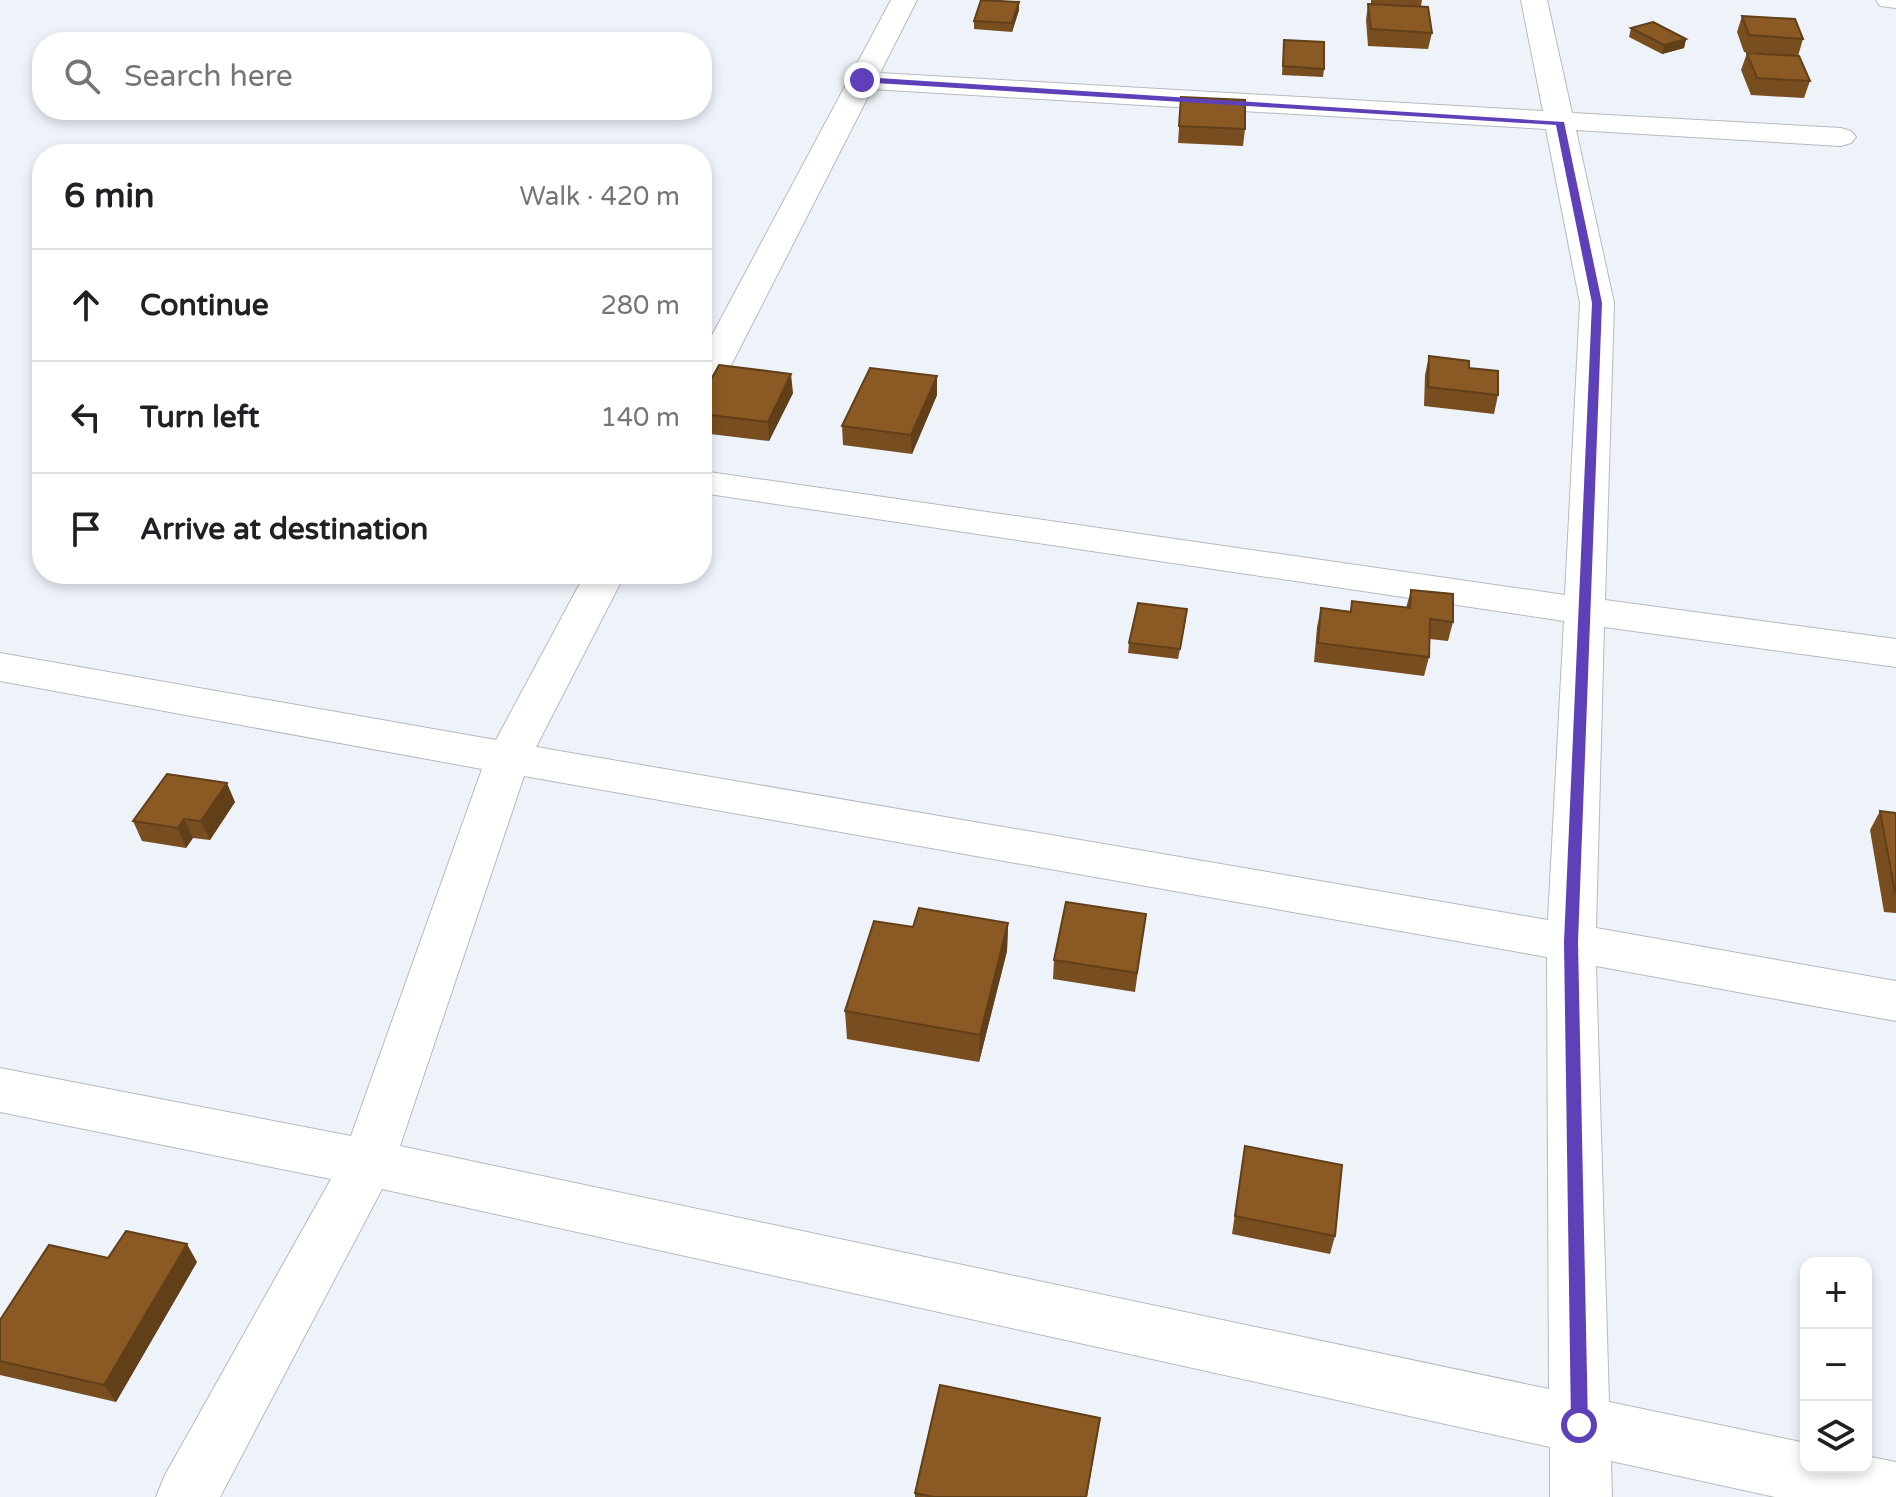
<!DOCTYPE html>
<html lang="en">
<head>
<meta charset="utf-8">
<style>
	body { margin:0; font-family:"Varela Round",sans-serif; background:#f2f2f2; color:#202124 }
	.controls { position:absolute; right:24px; bottom:24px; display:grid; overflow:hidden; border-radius:16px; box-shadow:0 4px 12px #0003 }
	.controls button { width:72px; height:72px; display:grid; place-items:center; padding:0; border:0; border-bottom:2px solid #e0e0e0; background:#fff; color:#202124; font:40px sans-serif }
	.stop { position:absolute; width:24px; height:24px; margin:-18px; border:6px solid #5e40b8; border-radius:50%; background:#fff }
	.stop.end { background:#5e40b8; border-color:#fff; box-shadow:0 2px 8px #0008 }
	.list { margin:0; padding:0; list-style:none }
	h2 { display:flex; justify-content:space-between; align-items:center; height:104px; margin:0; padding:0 32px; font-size:34px }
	h2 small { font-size:26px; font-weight:400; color:#757577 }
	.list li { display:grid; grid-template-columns:52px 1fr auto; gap:24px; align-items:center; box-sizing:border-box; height:112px; padding:0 32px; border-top:2px solid #e0e0e0 }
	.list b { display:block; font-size:30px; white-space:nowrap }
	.list em { font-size:26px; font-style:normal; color:#757577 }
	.icon { flex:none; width:44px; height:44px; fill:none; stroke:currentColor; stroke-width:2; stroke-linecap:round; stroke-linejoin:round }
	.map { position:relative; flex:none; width:1896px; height:1497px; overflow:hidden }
	.search { position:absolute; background:#fff; box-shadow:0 4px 12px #0003; left:32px; top:32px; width:680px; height:88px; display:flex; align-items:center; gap:20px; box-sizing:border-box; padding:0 28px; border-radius:32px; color:#757577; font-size:30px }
	.panel { position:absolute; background:#fff; box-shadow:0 4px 12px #0003; left:32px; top:144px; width:680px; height:440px; border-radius:32px }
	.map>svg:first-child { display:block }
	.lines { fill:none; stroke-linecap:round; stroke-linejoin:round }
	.minor-casing { stroke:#b6bac1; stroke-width:2 }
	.minor { fill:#fff; fill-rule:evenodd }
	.wall { fill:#784d1f }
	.shaded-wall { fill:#613f19 }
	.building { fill:#8b5a24; stroke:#613f19; stroke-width:2 }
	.route { fill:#5e40b8 }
</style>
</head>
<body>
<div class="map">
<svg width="1896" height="1497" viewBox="0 0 1896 1497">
	<rect width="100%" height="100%" fill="#eef2f9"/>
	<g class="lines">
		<g class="minor-casing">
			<path id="minor" d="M891 0H917L880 73 1543 111 1521 0H1547L1572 113 1841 128 1851 131 1856 137 1851 143 1841 146 1576 130 1614 303 1605 600 1896 639V667L1604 627 1596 928 1896 981V1021L1596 966 1609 1402 1806 1443V1467H1866V1456L1896 1462V1497H1775L1611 1461 1612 1497H1550V1447L382 1189 220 1497H156L165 1475 331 1179 0 1112V1068L351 1136 482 769 0 681V653L496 740 585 574H625L536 747 1548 920 1564 621 702 493V471L1565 595 1580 303 1546 129 872 89 720 387 714 394 702 398V354ZM524 776 1547 957 1549 1389 400 1146Z
				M1876 0H1896V8L1880 6Z"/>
		</g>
		<use href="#minor" class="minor"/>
	</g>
	<path class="wall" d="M1371 0H1422L1421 6 1432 33 1428 49 1368 46 1366 20 1368 4H1371Z
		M1019 10 1012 32 974 29V21Z
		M1742 16 1803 39 1798 56 1744 52 1737 32Z
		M1631 28 1686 39 1684 48 1662 54 1629 37Z
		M1284 40 1324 69 1323 77 1282 75Z
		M1747 53 1810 81 1804 98 1751 95 1741 70Z
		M1181 97 1245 129 1243 146 1178 143Z
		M1429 356 1469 368 1498 395 1494 414 1424 406 1425 375Z
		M793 393 769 441 702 433V396Z
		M937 395 912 454 843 445 842 426Z
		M1411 590 1453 622 1448 641 1430 639 1429 657 1424 676 1314 662 1317 627 1321 608 1350 611 1352 601 1406 608Z
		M1186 619 1178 659 1128 653 1129 643Z
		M235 802 210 840 193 838 186 848 142 841 133 821Z
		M1880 811 1896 813V913L1884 912 1870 830Z
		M1146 914 1135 992 1053 979 1054 960Z
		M1008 923 1007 951 979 1062 847 1039 845 1011 913 927Z
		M1245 1146 1335 1236 1330 1254 1232 1234Z
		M108 1258 197 1262 116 1402 0 1375V1320Z
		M1100 1418 1087 1497H915V1493Z"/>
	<path class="shaded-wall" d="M1019 2V10L1012 32V23Z
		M1686 39 1684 48 1662 54 1664 45Z
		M791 374 793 393 769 441 768 422Z
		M937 376V395L912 454 911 435Z
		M227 783 235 802 210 840 201 821Z
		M184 819 193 838 186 848 178 828Z
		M1008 923 1007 951 979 1062 980 1035Z
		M187 1244 197 1262 116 1402 104 1385Z"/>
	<path class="building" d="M981 0 1019 2 1012 23 974 21Z
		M1368 4 1428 7 1432 33 1371 29Z
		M1742 16 1795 19 1803 39 1749 35Z
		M1653 22 1686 39 1664 45 1631 28Z
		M1284 40 1324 42V69L1283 66Z
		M1747 53 1799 56 1810 81 1757 78Z
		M1181 97 1245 100V129L1179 126Z
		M1429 356 1469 361V368L1498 371V395L1428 387Z
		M719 365 791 374 768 422 702 414V396Z
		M870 368 937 376 911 435 842 426Z
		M1411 590 1453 594V622L1430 619 1429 657 1318 643 1321 608 1351 612 1352 601 1410 608Z
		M1138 603 1187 609 1180 649 1129 643Z
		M167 774 227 783 201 821 184 819 178 828 133 821Z
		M1880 811 1896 813V892H1895Z
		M1066 902 1146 914 1137 973 1054 960Z
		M919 908 1008 923 980 1035 845 1011 874 921 913 927Z
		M1245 1146 1342 1165 1335 1236 1235 1216Z
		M126 1231 187 1244 104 1385 0 1361V1320L49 1245 108 1258Z
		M940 1385 1100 1418 1086 1497H934L915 1493Z"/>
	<path class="route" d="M862 77 1564 122 1602 303 1578 942 1588 1425 1586 1431 1579 1433 1573 1431 1571 1425 1564 942 1592 303 1556 125 859 82Z"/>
</svg>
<div class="controls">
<button>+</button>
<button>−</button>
<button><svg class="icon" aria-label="layers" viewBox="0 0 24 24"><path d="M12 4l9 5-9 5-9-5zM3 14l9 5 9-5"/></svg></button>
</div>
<div class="stop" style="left:1579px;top:1425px"></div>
<div class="stop end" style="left:862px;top:80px"></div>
<div class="search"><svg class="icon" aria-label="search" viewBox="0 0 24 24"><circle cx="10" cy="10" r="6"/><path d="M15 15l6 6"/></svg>Search here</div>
<section class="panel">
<h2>6 min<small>Walk · 420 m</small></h2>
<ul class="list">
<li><svg class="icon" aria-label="ahead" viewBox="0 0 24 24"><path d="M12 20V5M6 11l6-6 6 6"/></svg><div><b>Continue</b></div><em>280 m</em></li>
<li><svg class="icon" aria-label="left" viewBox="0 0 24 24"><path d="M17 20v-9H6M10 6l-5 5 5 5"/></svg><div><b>Turn left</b></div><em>140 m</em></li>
<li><svg class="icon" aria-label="arrive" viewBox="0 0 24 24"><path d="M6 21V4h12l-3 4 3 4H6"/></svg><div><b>Arrive at destination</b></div></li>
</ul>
</section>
</div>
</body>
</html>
